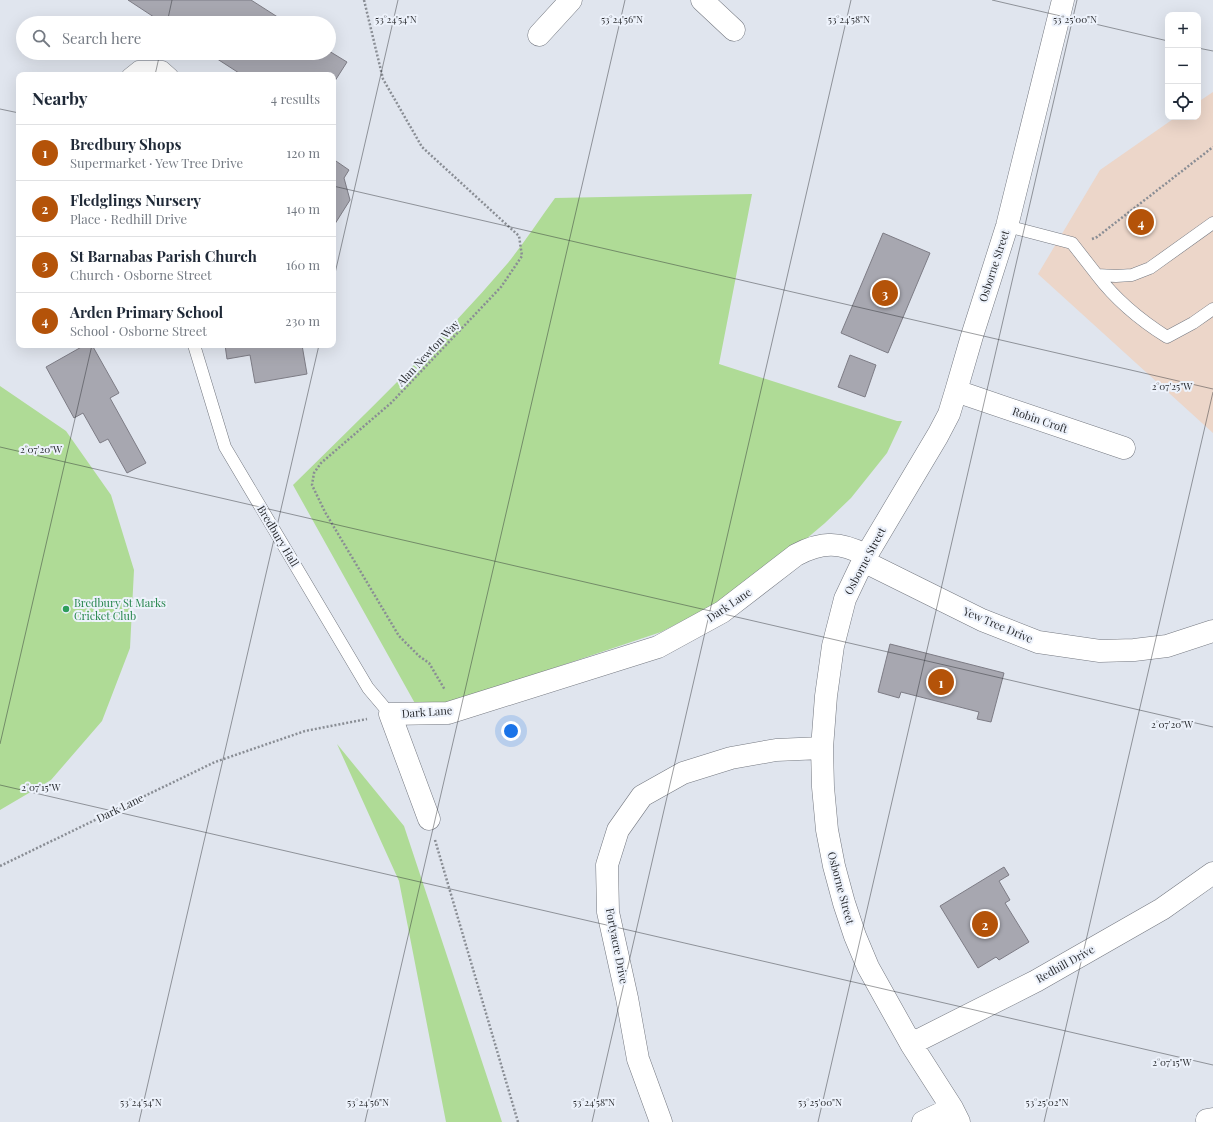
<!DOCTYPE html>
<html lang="en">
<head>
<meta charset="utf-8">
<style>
	body { margin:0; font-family:"Playfair Display",serif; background:#f2f2f3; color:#1f2937 }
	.controls { position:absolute; right:12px; top:12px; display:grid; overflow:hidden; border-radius:8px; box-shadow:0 4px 16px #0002 }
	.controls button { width:36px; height:36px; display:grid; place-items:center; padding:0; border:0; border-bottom:1px solid #e0e1e3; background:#fff; color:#1f2937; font:20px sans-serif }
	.you { position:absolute; left:511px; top:731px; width:14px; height:14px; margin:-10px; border:3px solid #fff; border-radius:50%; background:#1a73e8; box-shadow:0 0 0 6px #1a73e833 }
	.badge { display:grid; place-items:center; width:26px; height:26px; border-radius:50%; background:#b45309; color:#fff; font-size:13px; font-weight:700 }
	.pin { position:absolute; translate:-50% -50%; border:2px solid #fff; box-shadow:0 1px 4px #0006 }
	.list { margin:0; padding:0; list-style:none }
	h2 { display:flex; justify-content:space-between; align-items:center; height:52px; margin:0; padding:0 16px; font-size:17px }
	h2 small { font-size:13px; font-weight:400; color:#747a83 }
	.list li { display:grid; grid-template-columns:26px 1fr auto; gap:12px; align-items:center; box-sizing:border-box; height:56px; padding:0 16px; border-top:1px solid #e0e1e3 }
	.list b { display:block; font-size:15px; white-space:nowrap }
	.list p { margin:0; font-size:13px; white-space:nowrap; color:#747a83 }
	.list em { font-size:13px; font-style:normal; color:#747a83 }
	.icon { flex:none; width:22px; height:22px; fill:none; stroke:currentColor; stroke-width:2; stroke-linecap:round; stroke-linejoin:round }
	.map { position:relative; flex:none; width:1213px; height:1122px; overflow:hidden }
	.search { position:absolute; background:#fff; box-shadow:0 4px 16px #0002; left:16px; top:16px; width:320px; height:44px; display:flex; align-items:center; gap:10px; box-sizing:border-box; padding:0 14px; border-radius:22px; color:#747a83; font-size:15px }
	.panel { position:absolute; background:#fff; box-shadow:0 4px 16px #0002; left:16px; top:72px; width:320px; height:276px; border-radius:8px }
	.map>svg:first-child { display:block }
	.education { fill:#ecd6c9 }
	.green { fill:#afdb96 }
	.building { fill:#a7a7b0; stroke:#7d7c85 }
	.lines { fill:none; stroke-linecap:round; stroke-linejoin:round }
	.service-casing { stroke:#747880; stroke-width:13 }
	.minor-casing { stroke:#747880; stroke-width:23 }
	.path { stroke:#898d94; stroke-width:2.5; stroke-dasharray:2 2; stroke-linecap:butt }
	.service { stroke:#fff; stroke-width:12 }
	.minor { stroke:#fff; stroke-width:22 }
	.ticks { fill:none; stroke:#2a2c30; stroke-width:1; stroke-opacity:0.45 }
	.leisure-dot { fill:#2e9e5b; stroke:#edf2fb; stroke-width:1.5 }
	.labels { text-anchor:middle; stroke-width:4; stroke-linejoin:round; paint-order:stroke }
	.street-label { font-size:11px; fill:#2a2c30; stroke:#edf2fb }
	.leisure-label { font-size:11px; fill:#27864d; stroke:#edf2fb; text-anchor:start }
	.ticks-label { font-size:10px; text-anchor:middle; fill:#2a2c30; stroke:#edf2fb; stroke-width:4; stroke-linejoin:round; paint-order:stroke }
</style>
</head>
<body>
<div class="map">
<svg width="1213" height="1122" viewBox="0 0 1213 1122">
	<rect width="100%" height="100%" fill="#e0e5ee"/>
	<path class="education" d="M1213 92V433L1038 274 1100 170 1176 117H1198V102Z"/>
	<path class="green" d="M752 194 719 364 897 421H902L887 453 851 498 825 523 799 545 729 597 661 632 545 671 490 698 417 707 293 485C366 413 440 342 507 264 524 243 539 220 555 198Z
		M0 386 66 431 111 495 134 570 130 648 102 721 51 780 0 810Z
		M337 744 404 826 502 1122H446L399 881Z"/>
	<path class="building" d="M128 0H251L287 23H163Z
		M329 51 347 62 333 84V75H240L239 73 208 53H329Z
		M333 159 349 170 344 178 350 200 333 227Z
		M883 233 930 253 888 353 841 333Z
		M85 345H92L119 393 110 398 146 463 127 473 108 439 100 443 83 413 74 418 46 367Z
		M225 345H302L307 374 255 383 250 355 227 359Z
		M850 355 876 365 865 397 838 387Z
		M890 644 1004 673 991 722 977 719 979 712 901 692 899 698 878 692Z
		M1004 867 1009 875 999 881 1010 900 1005 903 1029 942 999 960 996 957 978 968 940 906Z"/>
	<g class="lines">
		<g class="service-casing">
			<path id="service" d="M128 75 138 67H163L172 75
				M1213 223 1150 268 1132 275 1116 276 1097 275C1116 300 1140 320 1167 337L1193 323 1213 309
				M1007 226 1072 243 1097 275
				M194 345 225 447 368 688 390 714"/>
		</g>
		<g class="minor-casing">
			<path id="minor" d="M702 0 734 30
				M539 35 571 0
				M956 391 1124 448
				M863 561 982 620 1038 642 1100 651 1134 650 1167 646 1213 631
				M429 819 390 714 448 713 658 647 722 612 796 555C823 541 840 542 866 555
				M911 1044 1036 981 1162 909 1213 873
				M1207 1120 1213 1119
				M661 1122 638 1059 627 998 608 912 607 865 618 830 642 796 683 773 731 758 776 750 822 748
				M923 1122 952 1108
				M959 1122 952 1108 911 1044 868 967 855 936 844 903 834 866 827 830 823 787 822 748 826 696 833 646 845 599 863 561 938 435 949 414 956 391 972 336 1007 226 1063 0"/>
		</g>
		<path class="path" d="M364 0 383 79 422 147 519 236 522 256 501 287 391 403 321 463 314 473 312 485 325 512 399 636 419 656 429 663 445 690
			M1092 239 1097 237 1213 147
			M435 840 518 1122
			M0 866 215 762 305 731 367 719"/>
		<use href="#service" class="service"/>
		<use href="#minor" class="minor"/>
	</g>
	<path class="ticks" d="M992 0 1168 41M167 23 172 0M1198 48 1213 51M155 75 160 53M0 109 19 113M333 186 1213 389M333 282 398 0M0 447 1213 727M0 744 92 345M0 785 1213 1065M139 1122 319 345M365 1122 625 0M592 1122 851 0M818 1122 1077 0M1044 1122 1213 392"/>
	<circle class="leisure-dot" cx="66" cy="609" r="4"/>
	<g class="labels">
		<g class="street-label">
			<text transform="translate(994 266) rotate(-72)" y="4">Osborne Street</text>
			<text transform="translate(428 353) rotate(-47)" y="4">Alan Newton Way</text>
			<text transform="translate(1040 420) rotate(19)" y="4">Robin Croft</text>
			<text transform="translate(278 536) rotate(59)" y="4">Bredbury Hall</text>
			<text transform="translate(865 561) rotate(-62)" y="4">Osborne Street</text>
			<text transform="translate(729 605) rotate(-34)" y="4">Dark Lane</text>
			<text transform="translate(998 625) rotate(23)" y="4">Yew Tree Drive</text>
			<text transform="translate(427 712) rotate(-4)" y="4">Dark Lane</text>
			<text transform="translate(120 808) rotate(-26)" y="4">Dark Lane</text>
			<text transform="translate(841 888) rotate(75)" y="4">Osborne Street</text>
			<text transform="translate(617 946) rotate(79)" y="4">Fortyacre Drive</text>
			<text transform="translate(1065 964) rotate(-29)" y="4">Redhill Drive</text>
		</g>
		<g class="leisure-label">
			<text x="74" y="607">Bredbury St Marks<tspan x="74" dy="13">Cricket Club</tspan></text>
		</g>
	</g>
	<g class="ticks-label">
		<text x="396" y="23">53°24'54"N</text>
		<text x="622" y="23">53°24'56"N</text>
		<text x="849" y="23">53°24'58"N</text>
		<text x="1075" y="23">53°25'00"N</text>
		<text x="1172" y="390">2°07'25"W</text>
		<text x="41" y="453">2°07'20"W</text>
		<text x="1172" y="728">2°07'20"W</text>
		<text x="41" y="791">2°07'15"W</text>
		<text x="1172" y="1066">2°07'15"W</text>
		<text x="141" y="1106">53°24'54"N</text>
		<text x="368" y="1106">53°24'56"N</text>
		<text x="594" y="1106">53°24'58"N</text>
		<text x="820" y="1106">53°25'00"N</text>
		<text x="1047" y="1106">53°25'02"N</text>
	</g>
</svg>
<div class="controls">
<button>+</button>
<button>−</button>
<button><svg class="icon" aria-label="locate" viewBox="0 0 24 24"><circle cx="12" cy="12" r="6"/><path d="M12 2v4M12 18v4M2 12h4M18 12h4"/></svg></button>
</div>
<div class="you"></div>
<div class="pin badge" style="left:941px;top:682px">1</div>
<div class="pin badge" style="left:985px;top:924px">2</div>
<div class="pin badge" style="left:885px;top:293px">3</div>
<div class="pin badge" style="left:1141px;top:222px">4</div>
<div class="search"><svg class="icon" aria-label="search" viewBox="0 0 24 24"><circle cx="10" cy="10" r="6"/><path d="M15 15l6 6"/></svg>Search here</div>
<section class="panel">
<h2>Nearby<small>4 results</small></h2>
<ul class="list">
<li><span class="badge">1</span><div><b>Bredbury Shops</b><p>Supermarket · Yew Tree Drive</p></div><em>120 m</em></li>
<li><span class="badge">2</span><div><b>Fledglings Nursery</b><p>Place · Redhill Drive</p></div><em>140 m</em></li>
<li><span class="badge">3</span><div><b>St Barnabas Parish Church</b><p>Church · Osborne Street</p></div><em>160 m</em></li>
<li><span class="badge">4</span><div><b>Arden Primary School</b><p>School · Osborne Street</p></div><em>230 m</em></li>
</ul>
</section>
</div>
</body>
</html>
